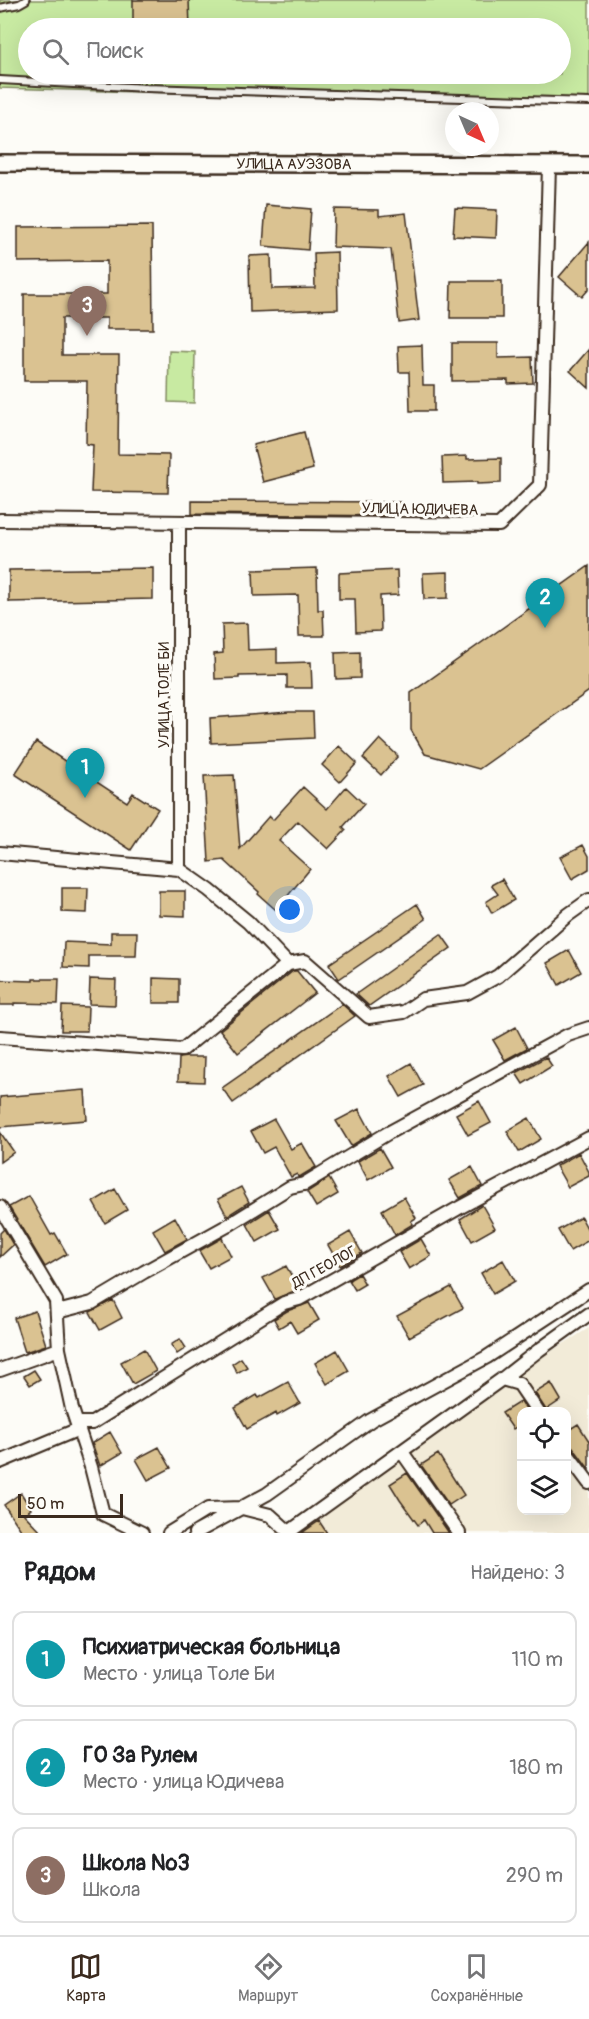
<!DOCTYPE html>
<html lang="ru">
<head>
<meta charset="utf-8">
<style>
	body { margin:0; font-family:Pangolin,sans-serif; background:#f6f6f6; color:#202124 }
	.controls { position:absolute; right:18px; bottom:18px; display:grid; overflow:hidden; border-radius:12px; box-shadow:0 6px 24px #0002 }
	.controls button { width:54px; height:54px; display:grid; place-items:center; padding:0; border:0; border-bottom:2px solid #e0e0e0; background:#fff; color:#202124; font:30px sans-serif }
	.compass { position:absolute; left:445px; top:102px; width:54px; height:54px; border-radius:50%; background:#fff; box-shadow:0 6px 24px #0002; rotate:136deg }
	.scale { position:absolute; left:18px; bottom:15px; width:105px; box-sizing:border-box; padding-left:6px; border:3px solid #3b2a1e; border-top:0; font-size:16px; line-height:21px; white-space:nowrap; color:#3b2a1e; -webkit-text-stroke:4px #fdfcf7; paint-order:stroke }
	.you { position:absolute; left:290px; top:910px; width:21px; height:21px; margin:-15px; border:4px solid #fff; border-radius:50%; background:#1a73e8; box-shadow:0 0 0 9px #1a73e833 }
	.badge { display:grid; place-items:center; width:39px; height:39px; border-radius:50%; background:#3b2a1e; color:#fff; font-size:20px; font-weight:700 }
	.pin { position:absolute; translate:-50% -50px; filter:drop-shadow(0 2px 3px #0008) }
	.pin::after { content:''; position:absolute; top:32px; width:21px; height:18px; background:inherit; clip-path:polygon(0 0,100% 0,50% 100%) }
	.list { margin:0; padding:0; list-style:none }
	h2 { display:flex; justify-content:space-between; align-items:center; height:78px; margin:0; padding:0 24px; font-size:26px }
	h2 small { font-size:20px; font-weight:400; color:#757577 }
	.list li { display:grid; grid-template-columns:39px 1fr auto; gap:18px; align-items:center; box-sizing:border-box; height:96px; margin:0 12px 12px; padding:0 12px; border:2px solid #e0e0e0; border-radius:12px }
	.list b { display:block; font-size:22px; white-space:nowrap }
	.list p { margin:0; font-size:20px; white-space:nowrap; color:#757577 }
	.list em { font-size:20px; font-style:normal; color:#757577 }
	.icon { flex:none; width:33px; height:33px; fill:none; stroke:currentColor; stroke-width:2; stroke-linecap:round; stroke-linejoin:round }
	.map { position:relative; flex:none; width:589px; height:1533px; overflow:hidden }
	.search { position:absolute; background:#fff; box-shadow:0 6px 24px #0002; left:18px; right:18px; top:18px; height:66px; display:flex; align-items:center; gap:15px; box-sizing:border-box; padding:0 21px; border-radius:33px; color:#757577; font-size:22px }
	.sheet { height:402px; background:#fff }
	nav { display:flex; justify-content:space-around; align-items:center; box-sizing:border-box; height:84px; border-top:2px solid #e0e0e0; background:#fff; font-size:16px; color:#757577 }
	nav a { display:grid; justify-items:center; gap:3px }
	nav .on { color:#3b2a1e }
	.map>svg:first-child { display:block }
	.built { fill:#f2ebd8; fill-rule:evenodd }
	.green { fill:#c8eaa2; stroke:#828a60; stroke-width:1.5; fill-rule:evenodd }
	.building { fill:#dac291; stroke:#3b2a1e; stroke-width:1.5 }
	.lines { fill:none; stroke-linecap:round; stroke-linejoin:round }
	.service-casing { stroke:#3b2a1e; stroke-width:10 }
	.minor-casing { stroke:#3b2a1e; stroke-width:16 }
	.tertiary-casing { stroke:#3b2a1e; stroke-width:20 }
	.service { stroke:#fdfcf7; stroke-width:6 }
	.minor { stroke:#fdfcf7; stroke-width:12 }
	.tertiary { stroke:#fdfcf7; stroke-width:15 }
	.labels { text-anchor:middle; stroke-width:6; stroke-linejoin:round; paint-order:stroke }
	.street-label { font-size:15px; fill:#3b2a1e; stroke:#fdfcf7 }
</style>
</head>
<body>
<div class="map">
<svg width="589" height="1533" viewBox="0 0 589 1533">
	<rect width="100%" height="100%" fill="#fdfcf7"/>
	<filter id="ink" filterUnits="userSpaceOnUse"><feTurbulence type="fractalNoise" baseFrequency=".0167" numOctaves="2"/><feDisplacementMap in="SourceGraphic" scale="12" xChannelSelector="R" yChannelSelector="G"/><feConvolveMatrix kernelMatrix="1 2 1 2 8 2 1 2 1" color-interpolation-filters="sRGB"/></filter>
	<g filter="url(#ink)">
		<path class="built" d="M589 1328V1533H275L384 1454ZM522 1412H566V1510H522Z"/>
		<path class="green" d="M0 0H589V105L0 88ZM28 28H560V74H28Z
			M169 351 195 352 194 403 168 402Z"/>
		<path class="building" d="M133 0H189L190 28H167L166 20 133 21Z
			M266 205 311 209 308 250 263 246Z
			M455 208 497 210 496 238 453 236Z
			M334 209 379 210V216L406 213 419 320 399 323 391 249 333 247Z
			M152 226 153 329H107V318H62V355H119L118 454 169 455 168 493 91 492 93 445 86 444 87 381H24V294H107V261L18 262V227Z
			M589 242V289L582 297 559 277Z
			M337 252 338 309 250 312 249 256 271 255 272 289 315 288 314 253Z
			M451 281H502V318H450Z
			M452 343H498V358L532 357 533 383 508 384V380L452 381Z
			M422 345 423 385H434V411H410L409 372H399L398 346Z
			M589 349V388L570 371Z
			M304 432 313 469 263 482 253 445Z
			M467 456V459L501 458V483L477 484V482L443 483 442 457Z
			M192 501 400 502V516L192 514Z
			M589 566V691L479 769 425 754 411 730V693Z
			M153 568V599L9 602V570Z
			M317 568 318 610H323L324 636H299L298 595 254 596 253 570Z
			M397 570 398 595 380 596 381 631 356 632 355 599H339V573Z
			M448 572V598L424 599 423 573Z
			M247 623 248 650 277 649V663L311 662 312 688H287V675L239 676V678L215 679 214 654 223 653 222 624Z
			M360 652V678L336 679 335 653Z
			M289 712H313L314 738 211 743 210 718Z
			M380 739 398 756 381 775 363 758Z
			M36 742 127 802 133 793 158 809 131 850 15 774Z
			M339 746 357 763 340 782 322 765Z
			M234 775 240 849 269 816 273 820 303 787 327 809 346 787 364 804 343 827 346 830 328 849 298 821 279 841 310 869 276 910 258 894 259 892 224 860 209 862 204 776Z
			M583 845 589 856V869L572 879 560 857Z
			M502 879 514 900 492 913 486 902 498 894 491 885Z
			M62 888H88L87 913 62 912Z
			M159 891H185V916L159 915Z
			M417 904 426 919 339 979 329 964Z
			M111 932H137L136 956H89V968L63 967 64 942 111 944Z
			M441 934 451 948 369 1006 356 994Z
			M569 950 581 972 559 985 547 963Z
			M293 971H297L315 993 238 1053 220 1030Z
			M153 978 179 979V1003H153Z
			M33 979H59L58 1004 14 1003V1005H0V980L33 981Z
			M90 979 116 980 115 1005 89 1004Z
			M342 1004 355 1016 233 1103 222 1088Z
			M62 1006 88 1007 87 1031H61Z
			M516 1027 527 1048 505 1060 493 1040Z
			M187 1057H205L204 1082 178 1081 179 1058Z
			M546 1057 552 1066 523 1084 516 1073Z
			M411 1063 423 1085 401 1097 389 1076Z
			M85 1090 87 1120 0 1127V1097Z
			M479 1101 491 1123 468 1135 456 1114Z
			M359 1109 372 1133 351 1146 336 1121Z
			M529 1118 541 1139 519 1152 507 1131Z
			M274 1119 291 1149 302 1143 316 1167 301 1176 298 1177 297 1174 291 1177 274 1147 263 1153 251 1131Z
			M0 1132 14 1152 0 1162Z
			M380 1148 391 1167 368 1180 358 1161Z
			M579 1153 589 1172V1176L568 1187 556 1166Z
			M472 1167 482 1186 460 1198 449 1180Z
			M329 1178 338 1194 316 1207 307 1192Z
			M241 1187 249 1202 227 1216 218 1199Z
			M115 1189 127 1210 105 1223 93 1202Z
			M29 1196 51 1235 55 1233 67 1254 45 1267 9 1207Z
			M404 1197 416 1218 411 1221 413 1224 395 1235 382 1210Z
			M482 1205 495 1228 472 1241 460 1219Z
			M269 1210 280 1229 257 1242 247 1224Z
			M175 1217 187 1239 165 1251 153 1230Z
			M581 1217 589 1232V1240L570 1251 558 1230Z
			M4 1229 13 1245 0 1257V1233Z
			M350 1232 362 1253 340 1266 328 1245Z
			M222 1238 231 1256 209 1268 199 1251Z
			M421 1239 431 1256 409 1269 399 1252Z
			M503 1260 515 1281 493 1294 481 1273Z
			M286 1266 299 1289 275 1299 263 1278Z
			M359 1274 365 1284 355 1290 349 1280Z
			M451 1287 463 1308 409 1337 397 1316Z
			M113 1300 122 1318 100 1330 90 1312Z
			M309 1303 319 1320 297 1333 290 1321 279 1328 274 1319 287 1311Z
			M35 1311 46 1345 25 1352 14 1318Z
			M180 1339 186 1348 177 1354 171 1345Z
			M144 1349 156 1371 133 1384 121 1362Z
			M337 1350 349 1371 327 1384 315 1363Z
			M241 1358 247 1367 237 1373 232 1364Z
			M34 1370 40 1379 30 1385 24 1376Z
			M288 1382 300 1403 277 1416 276 1413 247 1429 235 1408 257 1395 259 1398Z
			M551 1383 561 1400 546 1410 535 1393Z
			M521 1401 528 1412H522V1423L513 1429 502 1413Z
			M578 1424 589 1441V1469L573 1447 567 1444V1431Z
			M110 1432 122 1453 100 1466 92 1443Z
			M159 1447 171 1468 148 1480 136 1459Z
			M438 1454 464 1495 449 1505 421 1465Z
			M407 1473 449 1533H432L424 1520 418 1525 400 1500 390 1484Z
			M21 1493 31 1509 24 1514 42 1533H23L4 1505Z
			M319 1521 327 1533H302Z"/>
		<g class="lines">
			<g class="service-casing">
				<path id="service" d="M0 8 19 4 26 0
					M0 80 147 88 589 102"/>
			</g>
			<g class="minor-casing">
				<path id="minor" d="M0 520 499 525 540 485 549 165
					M179 522V869
					M0 853 179 869 209 890 248 922 288 964 182 1050 0 1037
					M288 964 305 961 369 1017 404 1012 423 999 467 993 498 976 568 915 589 900
					M0 1207 56 1301 59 1349 72 1409 91 1467 103 1514 142 1533
					M57 1312 92 1303 144 1272 227 1226 290 1187 304 1184 388 1133 568 1035 589 1028
					M0 1370 59 1349
					M502 1379 519 1384 538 1412
					M77 1423H92L284 1303 299 1299 457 1209 589 1138
					M402 1452 459 1533
					M566 1452 589 1483
					M0 1462 79 1429
					M289 1532 502 1379 539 1350 589 1314
					M169 1533 208 1509 242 1508 270 1515 290 1533
					M195 1533 267 1494 371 1420 487 1357 589 1290"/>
			</g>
			<g class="tertiary-casing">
				<g id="tertiary">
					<path id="s1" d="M0 163 589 165"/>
				</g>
			</g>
			<use href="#service" class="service"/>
			<use href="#minor" class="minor"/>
			<use href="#tertiary" class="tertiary"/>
		</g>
	</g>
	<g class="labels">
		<g class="street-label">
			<text dy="5" stroke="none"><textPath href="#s1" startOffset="294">УЛИЦА АУЭЗОВА</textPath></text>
			<text transform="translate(420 509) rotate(1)" y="5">УЛИЦА ЮДИЧЕВА</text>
			<text transform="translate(164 695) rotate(-90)" y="5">УЛИЦА ТОЛЕ БИ</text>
			<text transform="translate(324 1267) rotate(-29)" y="5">ДП ГЕОЛОГ</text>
		</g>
	</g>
</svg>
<div class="controls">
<button><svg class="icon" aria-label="locate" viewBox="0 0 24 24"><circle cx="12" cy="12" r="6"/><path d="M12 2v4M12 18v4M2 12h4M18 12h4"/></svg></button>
<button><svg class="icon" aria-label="layers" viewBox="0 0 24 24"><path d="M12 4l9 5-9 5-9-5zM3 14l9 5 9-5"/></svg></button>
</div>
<svg class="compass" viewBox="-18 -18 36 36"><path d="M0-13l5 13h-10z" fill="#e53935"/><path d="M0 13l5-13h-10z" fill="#757577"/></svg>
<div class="scale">50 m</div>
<div class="you"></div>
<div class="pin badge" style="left:85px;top:798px;background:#0f9aa8">1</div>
<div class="pin badge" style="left:545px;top:628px;background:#0f9aa8">2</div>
<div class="pin badge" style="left:87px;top:336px;background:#8d6e63">3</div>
<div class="search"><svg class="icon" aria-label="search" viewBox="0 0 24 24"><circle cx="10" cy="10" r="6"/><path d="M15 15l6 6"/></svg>Поиск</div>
</div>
<section class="sheet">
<h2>Рядом<small>Найдено: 3</small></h2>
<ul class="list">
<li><span class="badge" style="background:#0f9aa8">1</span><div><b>Психиатрическая больница</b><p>Место · улица Толе Би</p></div><em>110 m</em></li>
<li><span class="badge" style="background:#0f9aa8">2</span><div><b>ГО За Рулем</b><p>Место · улица Юдичева</p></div><em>180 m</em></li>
<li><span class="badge" style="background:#8d6e63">3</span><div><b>Школа №3</b><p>Школа</p></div><em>290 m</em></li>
</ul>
</section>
<nav>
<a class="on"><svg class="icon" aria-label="map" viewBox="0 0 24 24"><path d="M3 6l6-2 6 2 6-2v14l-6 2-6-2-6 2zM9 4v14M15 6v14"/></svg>Карта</a>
<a><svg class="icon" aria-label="directions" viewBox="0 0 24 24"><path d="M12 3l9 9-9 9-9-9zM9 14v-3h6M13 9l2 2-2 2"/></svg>Маршрут</a>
<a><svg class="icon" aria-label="saved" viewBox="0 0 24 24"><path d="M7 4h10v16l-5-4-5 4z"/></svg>Сохранённые</a>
</nav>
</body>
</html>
